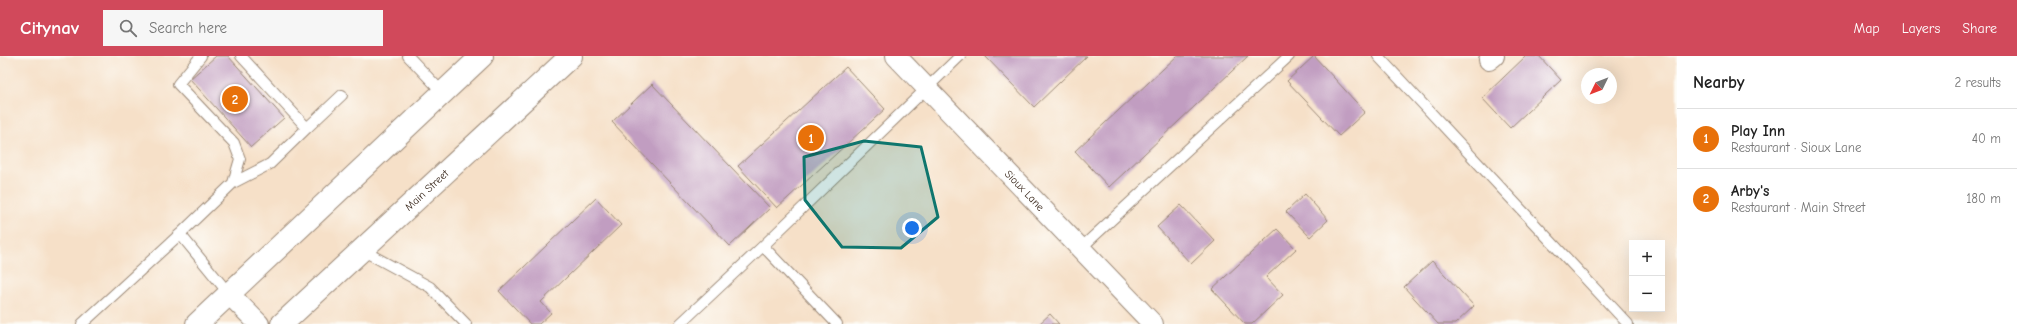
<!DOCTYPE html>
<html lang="en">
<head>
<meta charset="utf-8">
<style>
	body { margin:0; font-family:"Comic Neue",sans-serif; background:#f6f6f6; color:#222 }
	.controls { position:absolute; right:12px; bottom:12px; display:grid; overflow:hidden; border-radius:0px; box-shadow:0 4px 16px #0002 }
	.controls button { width:36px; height:36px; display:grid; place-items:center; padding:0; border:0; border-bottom:1px solid #e0e0e0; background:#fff; color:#222; font:20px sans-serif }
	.compass { position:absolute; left:1581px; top:12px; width:36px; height:36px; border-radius:50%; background:#fff; box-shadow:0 4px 16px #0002; rotate:227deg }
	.you { position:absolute; left:912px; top:172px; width:14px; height:14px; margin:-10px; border:3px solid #fff; border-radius:50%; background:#1a73e8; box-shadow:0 0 0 6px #1a73e833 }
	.badge { display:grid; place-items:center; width:26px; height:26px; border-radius:50%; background:#d1495b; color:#fff; font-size:13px; font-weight:700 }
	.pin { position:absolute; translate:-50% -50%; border:2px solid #fff; box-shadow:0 1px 4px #0006 }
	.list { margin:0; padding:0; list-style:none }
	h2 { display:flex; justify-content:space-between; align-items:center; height:52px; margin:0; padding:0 16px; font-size:17px }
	h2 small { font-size:13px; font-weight:400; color:#767676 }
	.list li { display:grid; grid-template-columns:26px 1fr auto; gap:12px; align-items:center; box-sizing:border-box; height:60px; padding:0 16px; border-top:1px solid #e0e0e0 }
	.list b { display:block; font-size:15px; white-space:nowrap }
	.list p { margin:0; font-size:13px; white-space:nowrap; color:#767676 }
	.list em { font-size:13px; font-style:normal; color:#767676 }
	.icon { flex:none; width:22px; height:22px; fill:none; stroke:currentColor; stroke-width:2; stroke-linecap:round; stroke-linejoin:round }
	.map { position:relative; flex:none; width:1677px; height:268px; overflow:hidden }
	header { display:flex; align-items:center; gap:24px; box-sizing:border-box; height:56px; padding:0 20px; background:#d1495b; color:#fff }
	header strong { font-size:19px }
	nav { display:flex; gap:22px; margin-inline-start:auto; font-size:14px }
	.search { width:280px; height:36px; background:#f6f6f6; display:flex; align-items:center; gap:10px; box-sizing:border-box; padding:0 14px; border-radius:0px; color:#767676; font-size:15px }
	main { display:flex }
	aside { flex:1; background:#fff }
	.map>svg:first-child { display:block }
	.building { fill:#c19dc1 }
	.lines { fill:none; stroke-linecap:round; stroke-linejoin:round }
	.lane-casing { stroke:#988573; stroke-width:12 }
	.street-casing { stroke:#988573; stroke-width:22 }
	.primary-casing { stroke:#988573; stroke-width:24 }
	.lane { stroke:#fff; stroke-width:10 }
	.street { stroke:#fff; stroke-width:20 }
	.primary { stroke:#fff; stroke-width:22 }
	.marked { fill:#0f766e; fill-opacity:0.2; stroke:#0f766e; stroke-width:3; stroke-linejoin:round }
	.labels { text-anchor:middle; stroke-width:4; stroke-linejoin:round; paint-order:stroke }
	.street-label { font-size:11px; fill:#3b2a1e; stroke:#fdfcf7 }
</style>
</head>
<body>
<header>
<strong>Citynav</strong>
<div class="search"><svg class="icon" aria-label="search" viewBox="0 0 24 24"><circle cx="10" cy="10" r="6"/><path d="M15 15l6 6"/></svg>Search here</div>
<nav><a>Map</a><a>Layers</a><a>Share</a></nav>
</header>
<main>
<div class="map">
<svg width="1677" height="268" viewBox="0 0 1677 268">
	<rect width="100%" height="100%" fill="#fdfcf7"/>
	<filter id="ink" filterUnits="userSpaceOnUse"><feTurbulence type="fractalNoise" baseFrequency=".025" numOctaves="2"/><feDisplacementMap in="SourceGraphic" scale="8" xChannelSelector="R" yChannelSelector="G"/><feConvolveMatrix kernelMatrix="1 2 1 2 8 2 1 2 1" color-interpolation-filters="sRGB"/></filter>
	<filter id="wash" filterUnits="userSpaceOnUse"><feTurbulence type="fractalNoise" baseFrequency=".012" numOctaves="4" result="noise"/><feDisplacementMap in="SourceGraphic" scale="16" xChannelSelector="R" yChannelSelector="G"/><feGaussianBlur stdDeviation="0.9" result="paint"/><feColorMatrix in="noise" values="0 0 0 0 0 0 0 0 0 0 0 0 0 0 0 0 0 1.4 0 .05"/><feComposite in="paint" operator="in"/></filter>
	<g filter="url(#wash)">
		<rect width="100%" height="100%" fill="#f6e0c8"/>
		<g id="blocks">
			<path class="building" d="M216 0H228L284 62 251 91 190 23Z
				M985 0H1087L1034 51Z
				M1177 0H1248L1109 131 1075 95Z
				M1314 0 1365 56 1339 80 1287 25Z
				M1526 0H1539L1561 24 1510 72 1482 42Z
				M846 11 885 53 777 152 738 110Z
				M652 28 770 152 730 190 612 66Z
				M1305 138 1328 164 1310 181 1286 156Z
				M596 142 621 169 541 246 551 257 539 268H530L499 235Z
				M1181 149 1215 185 1191 208 1157 171Z
				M1277 173 1296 193 1266 221 1283 239 1252 268H1245L1212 233Z
				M1432 205 1474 250 1455 268H1438L1404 231Z
				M1050 258 1059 268H1039Z"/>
		</g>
	</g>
	<g filter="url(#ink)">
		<use href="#blocks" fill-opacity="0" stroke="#988573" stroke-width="1"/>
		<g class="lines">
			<g class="lane-casing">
				<path id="lane" d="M201 0 178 28 234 87 240 103 233 127
					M408 0 443 37
					M1378 0 1628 268
					M307 72 342 39
					M180 178 233 127 270 108 307 72 241 0
					M763 190 837 268
					M1081 192 1289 0
					M362 194 430 231 466 268
					M82 268 180 178 230 239
					M680 268 763 190 960 0"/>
			</g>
			<g class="street-casing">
				<g id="street">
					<path id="s1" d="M896 0 1153 268"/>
					<path d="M1489 4 1494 0"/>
					<path d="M230 239 259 268"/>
				</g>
			</g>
			<g class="primary-casing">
				<g id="primary">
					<path d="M197 268 482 0"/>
					<path id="s2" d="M282 268 571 0"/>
				</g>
			</g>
			<use href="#lane" class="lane"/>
			<use href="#street" class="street"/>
			<use href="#primary" class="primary"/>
		</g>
	</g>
	<path class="marked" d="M864 85 921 91 938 161 901 192 842 191 805 144 804 101Z"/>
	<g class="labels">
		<g class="street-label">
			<text dy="4" stroke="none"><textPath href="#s2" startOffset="197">Main Street</textPath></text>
			<text dy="4" stroke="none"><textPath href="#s1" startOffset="186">Sioux Lane</textPath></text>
		</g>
	</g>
</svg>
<div class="controls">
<button>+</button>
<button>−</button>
</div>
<svg class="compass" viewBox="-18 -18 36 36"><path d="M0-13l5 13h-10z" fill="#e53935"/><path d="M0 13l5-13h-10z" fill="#767676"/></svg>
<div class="you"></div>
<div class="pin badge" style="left:811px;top:82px;background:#e8710a">1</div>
<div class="pin badge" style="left:235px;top:43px;background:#e8710a">2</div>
</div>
<aside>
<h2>Nearby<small>2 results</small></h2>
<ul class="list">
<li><span class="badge" style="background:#e8710a">1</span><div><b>Play Inn</b><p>Restaurant · Sioux Lane</p></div><em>40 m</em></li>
<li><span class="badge" style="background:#e8710a">2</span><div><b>Arby's</b><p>Restaurant · Main Street</p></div><em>180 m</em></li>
</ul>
</aside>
</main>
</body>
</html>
